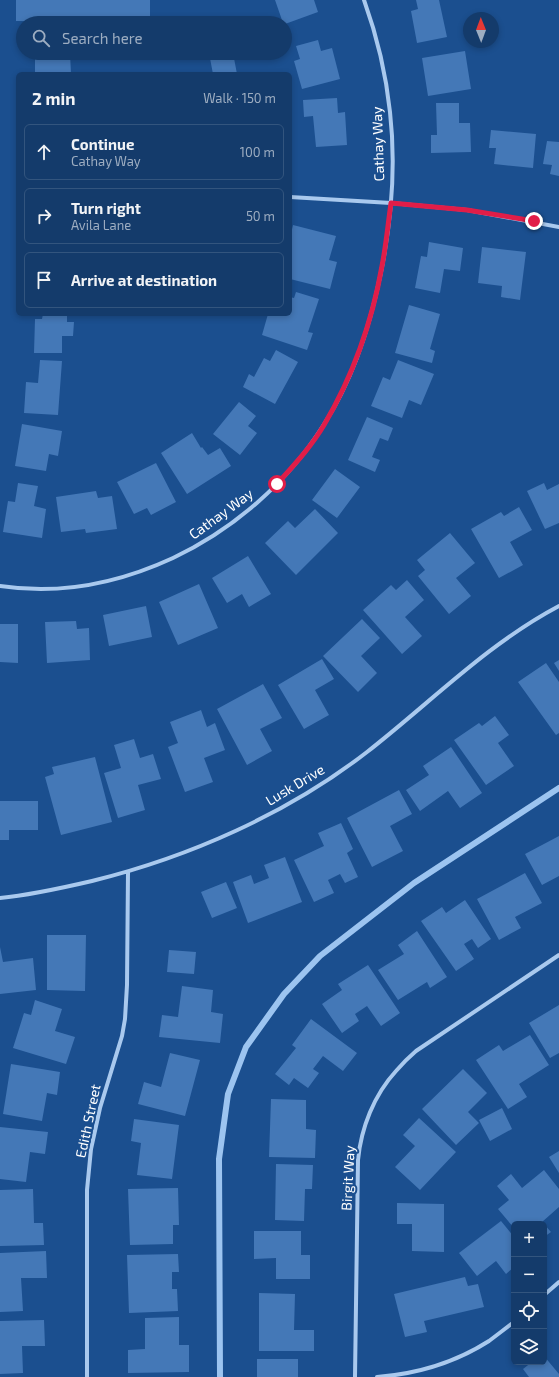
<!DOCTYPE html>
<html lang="en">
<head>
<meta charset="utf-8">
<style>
	body { margin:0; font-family:"Exo 2",sans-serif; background:#1d4271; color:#f1f3f6 }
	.controls { position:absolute; right:12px; bottom:12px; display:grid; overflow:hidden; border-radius:6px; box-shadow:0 2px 6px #0003 }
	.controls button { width:36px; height:36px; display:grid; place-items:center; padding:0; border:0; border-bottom:1px solid #33557e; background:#143b6b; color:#f1f3f6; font:20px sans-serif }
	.compass { position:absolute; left:463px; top:12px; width:36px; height:36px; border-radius:50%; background:#143b6b; box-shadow:0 2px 6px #0003; rotate:359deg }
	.stop { position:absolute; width:12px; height:12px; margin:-9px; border:3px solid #e11d48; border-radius:50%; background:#fff }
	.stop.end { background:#e11d48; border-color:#fff; box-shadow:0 1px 4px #0008 }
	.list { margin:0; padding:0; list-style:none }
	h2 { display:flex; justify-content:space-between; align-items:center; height:52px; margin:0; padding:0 16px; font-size:17px }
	h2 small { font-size:13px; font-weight:400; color:#9dadc1 }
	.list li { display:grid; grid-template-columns:26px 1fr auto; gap:12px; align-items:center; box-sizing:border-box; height:56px; margin:0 8px 8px; padding:0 8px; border:1px solid #33557e; border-radius:6px }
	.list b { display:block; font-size:15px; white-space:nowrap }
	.list p { margin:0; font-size:13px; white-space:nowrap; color:#9dadc1 }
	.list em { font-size:13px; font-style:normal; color:#9dadc1 }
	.icon { flex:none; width:22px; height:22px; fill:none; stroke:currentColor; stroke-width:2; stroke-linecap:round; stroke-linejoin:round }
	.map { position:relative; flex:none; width:559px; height:1377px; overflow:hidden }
	.search { position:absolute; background:#143b6b; box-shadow:0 2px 6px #0003; left:16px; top:16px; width:276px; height:44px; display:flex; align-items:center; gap:10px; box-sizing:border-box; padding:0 14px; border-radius:22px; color:#9dadc1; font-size:15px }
	.panel { position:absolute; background:#143b6b; box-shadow:0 2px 6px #0003; left:16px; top:72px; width:276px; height:244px; border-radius:6px }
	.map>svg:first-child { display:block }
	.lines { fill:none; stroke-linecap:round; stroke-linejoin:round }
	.stream { stroke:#9cc4f0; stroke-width:6 }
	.building { fill:#4478b7 }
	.minor { stroke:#a9c9ee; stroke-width:4 }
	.route { stroke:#e11d48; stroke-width:5 }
	.labels { text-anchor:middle; stroke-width:4; stroke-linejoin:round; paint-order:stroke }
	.street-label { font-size:14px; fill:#fff; stroke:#1b4f8f }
</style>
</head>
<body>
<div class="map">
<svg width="559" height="1377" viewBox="0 0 559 1377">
	<rect width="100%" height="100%" fill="#1b4f8f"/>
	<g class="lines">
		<path class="stream" d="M220 1377 219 1159 228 1094 246 1047 284 994 320 956 414 883 559 788"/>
	</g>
	<path class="building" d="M16 0H150V22L16 21Z
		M275 0H314L318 12 285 24V23H283Z
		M416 0H439L447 37 417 43 411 11 418 9Z
		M318 40 321 51 332 48 340 79 302 89 294 61 300 59 296 46Z
		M465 51 471 89 428 96 422 58Z
		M35 53H70L71 74H35Z
		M209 53H233L237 74H213Z
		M337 98 338 113 345 112 347 145 316 147 313 116 304 117 303 100Z
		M436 103H459V123H470L471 152 431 153V135H437Z
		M491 130 536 134 533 168 494 164 496 148H489Z
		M547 141 559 142V176L550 174 552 165 543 164Z
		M293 225 336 236 329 260 337 262 330 289 290 279V238Z
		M429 242 463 248 460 271 444 269 440 293 415 288 421 256 427 257Z
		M482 247 526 252 520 300 501 297 502 286 478 283Z
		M296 292 319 299 308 332 313 333 307 350 262 335 268 314H290V297L294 298Z
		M409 305 440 314 430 349 435 351 432 363 395 353Z
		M43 314H67V322H74L73 336H62V353H34L35 319H42Z
		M276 350 298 362 275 404 243 387 249 374 254 377 264 358 270 361Z
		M40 360 62 361 58 415 24 413 26 382 38 383Z
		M398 360 434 374 421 405 409 400 402 418 371 406 383 377 390 380Z
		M239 402 256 416 248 426 257 433 240 455 213 434Z
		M367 417 393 428 388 441 380 438 372 457 380 460 375 472 348 460Z
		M22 424 62 431 58 456 49 454 46 471 15 466Z
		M192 433 201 448 202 447 208 455 220 448 231 466 187 494 161 453Z
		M156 463 176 502 151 515 147 508 134 514 117 482Z
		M335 469 360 487 337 518 312 500Z
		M18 483 38 486 34 506 46 509 42 538 3 532 8 501 15 502Z
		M544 483 547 490 559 484V523L545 529 527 491Z
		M96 491 98 498 112 496 117 529 86 533 85 529 61 532 56 497Z
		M519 507 532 530 510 542 523 565 499 578 471 529 501 512 504 516Z
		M315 509 338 533 296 575 265 543 288 521 295 528Z
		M450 533 475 563 456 578 471 596 449 614 418 576 425 570 417 560Z
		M248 556 271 594 249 607 242 594 227 603 212 578Z
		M407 580 424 600 405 617 422 636 402 654 363 610 391 585 396 590Z
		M199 584 218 628 178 645 159 602Z
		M146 606 152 637 109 646 103 615Z
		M362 619 380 638 361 656 377 673 358 692 323 656Z
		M76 621 77 629 89 628 90 660 47 663 45 622Z
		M0 624H18V663L0 662Z
		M322 659 334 679 315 690 329 715 304 729 278 685Z
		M559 660V671L554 663Z
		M546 663 559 682V733L556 735 518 682Z
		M263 684 282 718 260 729 272 751 247 765 217 709Z
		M201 710 207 727 215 723 225 750 204 758 213 782 185 792 168 747 178 743 170 722Z
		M495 716 509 735 498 743 514 766 486 785 454 740 479 723 482 726Z
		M134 739 140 758 153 754 161 779 138 785 145 810 118 818 104 773 121 768 114 745Z
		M451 747 482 793 460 808 448 791 420 811 406 790 429 775 423 766Z
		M95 757 112 822 61 835 45 777 54 774 52 767Z
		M399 790 412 814 390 826 403 851 372 867 347 818Z
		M0 801H38V830H9V840H0Z
		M341 823 353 849 347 853 358 877 345 883 340 874 328 880 334 893 314 902 294 860 324 846 318 833Z
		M559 836V876L542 885 525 854Z
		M285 857 302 902 248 923 233 882 251 875 254 884 269 878 264 865Z
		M525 873 542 903 515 917 521 928 499 940 477 899Z
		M226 882 237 908 212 918 201 892Z
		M465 900 491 939 478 948 472 939 464 944 474 959 456 971 421 921 442 907 446 913Z
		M417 931 447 977 430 988 427 982 398 1000 378 970 404 954 398 945Z
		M47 935H86L85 991 47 990Z
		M0 947 3 962 33 958 36 990 0 994Z
		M169 950 196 952 194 974 167 972Z
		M368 965 400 1013 381 1026 367 1006 355 1014 359 1021 342 1033 322 1004 342 990 338 984Z
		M182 986 213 990 211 1012 223 1014 220 1043 159 1037 162 1015 178 1017Z
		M35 1000 62 1009 55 1031 75 1037 66 1064 13 1048 24 1013 31 1015Z
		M559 1005V1053L550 1058 529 1023Z
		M311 1019 357 1053 343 1071 323 1056 313 1069 319 1073 308 1088 294 1078 289 1085 275 1074 296 1048 292 1045Z
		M530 1035 549 1065 519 1084 527 1097 508 1109 476 1060 499 1045 503 1051Z
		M170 1053 200 1060 185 1116 138 1104 144 1082 161 1087Z
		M11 1064 60 1072 57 1095 47 1093 42 1121 3 1114Z
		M463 1069 487 1093 468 1112 479 1123 456 1145 422 1109Z
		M271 1099 306 1100V1129L316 1130 315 1158 269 1157Z
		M502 1108 512 1129 490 1141 479 1120Z
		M419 1118 456 1152 420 1190 395 1167 415 1146 403 1135Z
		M134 1119 179 1125 172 1179 137 1175 141 1143 131 1141Z
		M0 1127 48 1132 45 1154 30 1152 26 1182 0 1179Z
		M559 1151V1173L549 1157Z
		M276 1164 313 1165 312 1189H305L304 1221 275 1220Z
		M544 1170 559 1189V1207L542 1222 544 1224H514V1228L498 1209 509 1200 497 1186 511 1174 522 1188Z
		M178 1188 179 1225H173V1244L130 1245 128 1189Z
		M33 1189 34 1223H43L44 1245 0 1246V1190Z
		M397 1203 444 1204V1252L412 1251V1224H397Z
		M501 1221 514 1237V1267L506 1274 496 1261 477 1276 459 1253Z
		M544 1224 551 1232 544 1237Z
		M254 1231H301V1255H310V1279H276V1258L254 1259Z
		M46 1251 47 1278H21L23 1311 0 1312V1253Z
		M178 1254 179 1272H172V1289H177L178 1311 129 1313 127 1255Z
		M465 1277 468 1286 478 1284 484 1307 424 1321 427 1332 405 1337 394 1294Z
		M259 1293 295 1294 294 1330H314V1351H259Z
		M179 1317V1345H189V1372L128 1373V1350L145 1349V1318Z
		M44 1320 45 1346H22L23 1373 0 1374V1321Z
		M544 1356 559 1374V1377H529L523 1369 532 1362H544Z
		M257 1359H298V1377H257Z"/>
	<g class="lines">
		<path class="minor" d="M290 197 391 203 467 210 559 227
			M0 586C59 595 119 583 173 558 234 529 287 483 323 426 376 344 401 209 390 112 386 74 377 36 364 0
			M0 898C31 895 62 888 92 881 189 857 287 814 367 752 430 703 487 644 559 606
			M544 1295 559 1282
			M87 1377V1190L91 1149 100 1108 122 1036 125 1019 127 985 128 872
			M355 1377 358 1160C361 1128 374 1095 396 1071 402 1064 409 1057 416 1051L559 955
			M377 1377C416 1374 456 1362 489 1341 497 1335 506 1328 514 1322"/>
	</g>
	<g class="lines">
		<path class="route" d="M277 484C294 465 311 447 324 425 353 376 372 322 382 266 386 246 388 224 391 203L467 210 534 221"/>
	</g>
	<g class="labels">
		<g class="street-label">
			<text transform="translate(378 144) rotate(-92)" y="5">Cathay Way</text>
			<text transform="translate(221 514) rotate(-36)" y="5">Cathay Way</text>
			<text transform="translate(295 785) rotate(-31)" y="5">Lusk Drive</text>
			<text transform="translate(88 1121) rotate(-78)" y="5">Edith Street</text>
			<text transform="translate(348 1178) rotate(-87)" y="5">Birgit Way</text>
		</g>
	</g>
</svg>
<div class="controls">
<button>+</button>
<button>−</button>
<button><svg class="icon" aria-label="locate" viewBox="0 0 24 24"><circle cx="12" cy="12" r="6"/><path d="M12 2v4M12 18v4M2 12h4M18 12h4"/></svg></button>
<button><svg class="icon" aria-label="layers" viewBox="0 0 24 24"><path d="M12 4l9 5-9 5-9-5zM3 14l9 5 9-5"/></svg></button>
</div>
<svg class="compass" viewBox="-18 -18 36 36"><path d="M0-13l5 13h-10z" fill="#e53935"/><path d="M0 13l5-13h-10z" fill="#9dadc1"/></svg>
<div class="stop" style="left:277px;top:484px"></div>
<div class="stop end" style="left:534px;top:221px"></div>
<div class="search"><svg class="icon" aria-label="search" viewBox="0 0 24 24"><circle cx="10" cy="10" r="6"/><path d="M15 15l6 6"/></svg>Search here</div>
<section class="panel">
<h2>2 min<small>Walk · 150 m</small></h2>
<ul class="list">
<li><svg class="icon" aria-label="ahead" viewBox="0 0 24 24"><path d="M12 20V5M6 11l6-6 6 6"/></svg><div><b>Continue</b><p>Cathay Way</p></div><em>100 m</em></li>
<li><svg class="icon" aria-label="right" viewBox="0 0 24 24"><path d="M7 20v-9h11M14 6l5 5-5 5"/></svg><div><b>Turn right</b><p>Avila Lane</p></div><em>50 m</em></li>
<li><svg class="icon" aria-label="arrive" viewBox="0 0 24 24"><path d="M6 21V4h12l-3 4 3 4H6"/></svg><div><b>Arrive at destination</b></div></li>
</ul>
</section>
</div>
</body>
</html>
